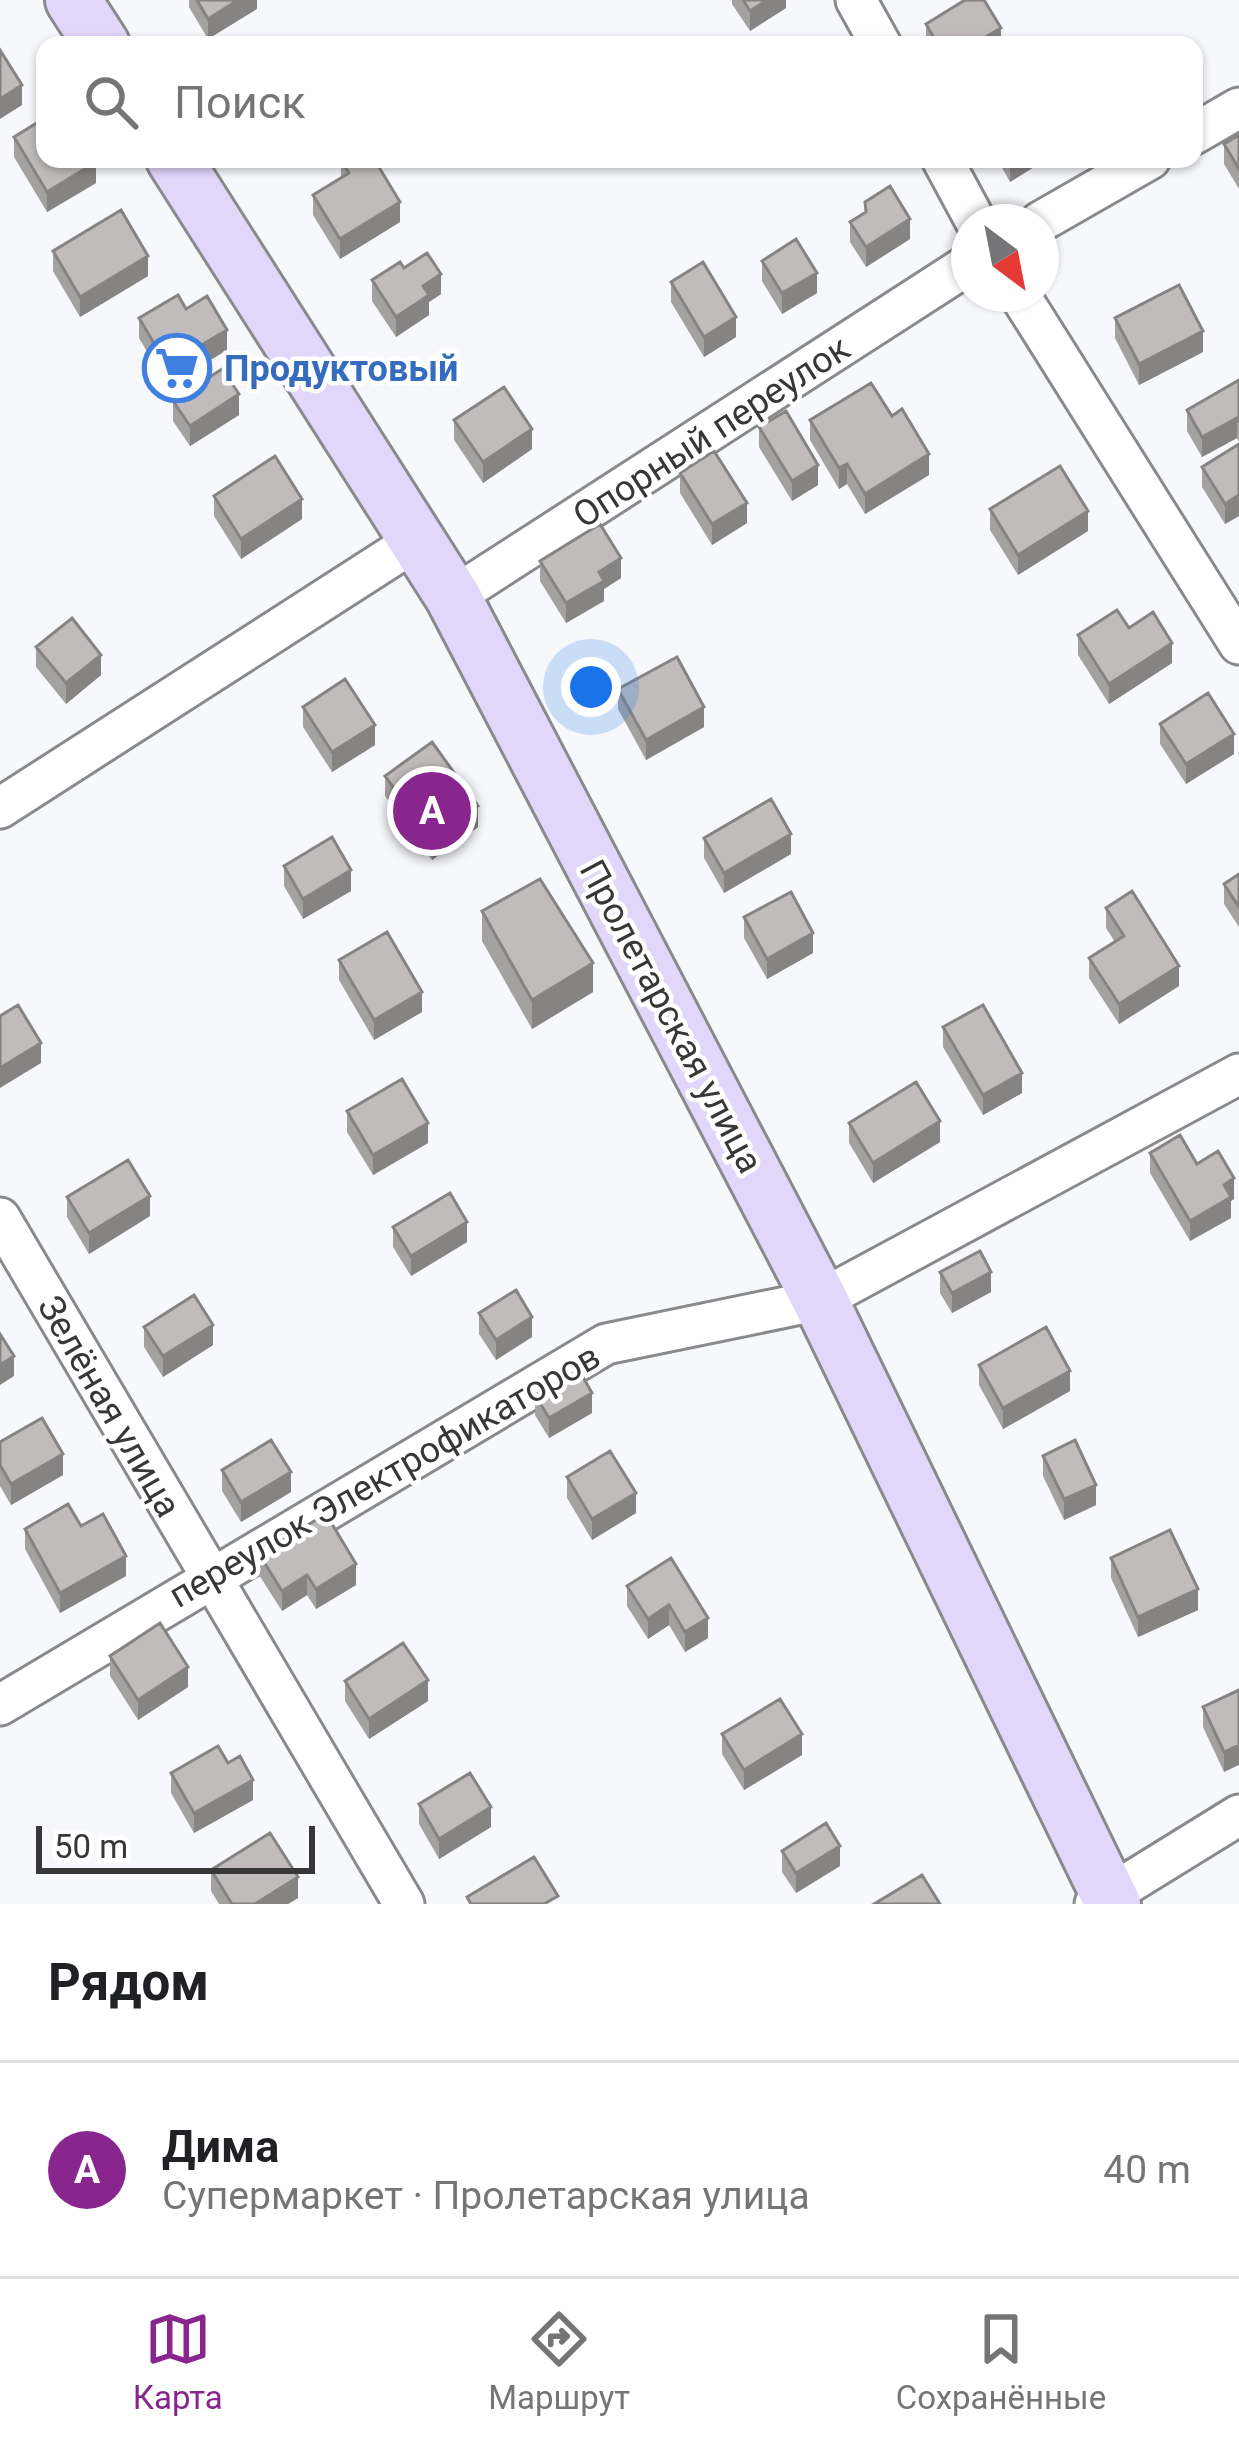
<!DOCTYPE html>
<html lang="ru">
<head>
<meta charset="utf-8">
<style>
	body { margin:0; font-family:Roboto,sans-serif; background:#f6f6f6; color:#202124 }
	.compass { position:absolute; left:951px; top:204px; width:108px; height:108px; border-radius:50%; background:#fff; box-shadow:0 3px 9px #0004; rotate:148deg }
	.scale { position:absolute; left:36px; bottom:30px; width:279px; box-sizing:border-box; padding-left:12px; border:6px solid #373738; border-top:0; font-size:33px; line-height:42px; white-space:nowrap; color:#373738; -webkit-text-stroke:9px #fff; paint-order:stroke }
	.you { position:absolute; left:591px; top:687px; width:42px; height:42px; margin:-30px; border:9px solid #fff; border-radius:50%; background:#1a73e8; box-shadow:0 0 0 18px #1a73e833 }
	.badge { display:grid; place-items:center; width:78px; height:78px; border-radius:50%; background:#88268e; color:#fff; font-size:39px; font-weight:700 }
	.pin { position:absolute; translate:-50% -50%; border:6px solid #fff; box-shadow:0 3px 12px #0006 }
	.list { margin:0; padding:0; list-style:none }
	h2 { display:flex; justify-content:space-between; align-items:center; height:156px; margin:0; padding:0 48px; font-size:51px }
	h2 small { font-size:39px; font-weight:400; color:#757577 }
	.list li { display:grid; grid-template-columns:78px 1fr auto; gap:36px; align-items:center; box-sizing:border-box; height:216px; padding:0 48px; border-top:3px solid #e0e0e0 }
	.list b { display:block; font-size:45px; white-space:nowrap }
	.list p { margin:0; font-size:39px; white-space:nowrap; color:#757577 }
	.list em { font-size:39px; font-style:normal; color:#757577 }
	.icon { flex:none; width:66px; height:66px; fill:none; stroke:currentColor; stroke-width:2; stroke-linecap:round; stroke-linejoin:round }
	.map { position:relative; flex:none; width:1239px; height:1904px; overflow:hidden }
	.search { position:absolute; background:#fff; box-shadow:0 3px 9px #0004; left:36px; right:36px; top:36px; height:132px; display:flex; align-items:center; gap:30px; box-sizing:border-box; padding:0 42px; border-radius:24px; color:#757577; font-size:45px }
	.sheet { height:372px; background:#fff }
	nav { display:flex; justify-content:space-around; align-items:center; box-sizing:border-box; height:168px; border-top:3px solid #e0e0e0; background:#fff; font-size:33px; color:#757577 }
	nav a { display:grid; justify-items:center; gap:6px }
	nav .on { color:#88268e }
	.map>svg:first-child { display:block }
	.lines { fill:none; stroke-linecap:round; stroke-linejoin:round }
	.street-casing { stroke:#898a8c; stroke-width:45 }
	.secondary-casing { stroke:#898a8c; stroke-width:60 }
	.street { stroke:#fff; stroke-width:39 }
	.secondary { stroke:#e1d7fb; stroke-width:54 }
	.wall { fill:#a4a2a1 }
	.shaded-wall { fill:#868483 }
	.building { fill:#bfbcbb; stroke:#868483; stroke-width:3 }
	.labels { text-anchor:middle; stroke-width:9; stroke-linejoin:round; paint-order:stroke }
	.shop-label { font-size:36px; font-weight:bold; fill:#366cbe; stroke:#fff; text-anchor:start }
	.street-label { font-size:36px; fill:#373738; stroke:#fff }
</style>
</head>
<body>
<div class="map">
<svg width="1239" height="1904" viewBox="0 0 1239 1904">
	<rect width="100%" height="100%" fill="#f7f8fb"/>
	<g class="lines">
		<g class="street-casing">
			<path id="street" d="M856 0 881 45
				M1194 134 1239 108
				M942 159 976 222
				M1040 222 1150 159
				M1019 294 1239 644
				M453 597 969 264
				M0 808 417 540
				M0 1218 404 1904
				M0 1705 606 1344 820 1300 1239 1074
				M1095 1904 1239 1815"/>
		</g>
		<g class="secondary-casing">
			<path id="secondary" d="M73 0 102 45
				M174 159 453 597 820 1300 1113 1904"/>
		</g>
		<use href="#street" class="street"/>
		<use href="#secondary" class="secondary"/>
	</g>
	<path class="wall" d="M189 0H257V9L208 39 189 7Z
		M732 0H786V8L750 31 732 4Z
		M926 24 1001 45H926Z
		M1239 135V189L1224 164V144Z
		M14 137 96 183 47 212 14 157Z
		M997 159H1047L1010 182Z
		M341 160 400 222 340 259 313 215V195L341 177Z
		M865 202 910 239 866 267 850 242V222L865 213Z
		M53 251 148 276 80 317 53 271Z
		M762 261 817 293 782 314 762 281Z
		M404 268 441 294 429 302V315L396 337 372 301V280Z
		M671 282 736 337 704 357 671 302Z
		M186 309 227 350 167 386 139 338V318Z
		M1115 318 1203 352 1139 385 1115 338Z
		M1239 380V442L1237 438 1202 457 1187 431V410Z
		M173 401 239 415 190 446 173 421Z
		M454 420 532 449 483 483 454 440Z
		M810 420 929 475 865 514 847 484 839 489 810 440Z
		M759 427 818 485 792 501 759 447Z
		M1239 444V516L1225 524 1202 487V467Z
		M680 473 747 523 712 545 680 493Z
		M214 496 302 519 241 559 214 516Z
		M990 509 1088 531 1018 575 990 530Z
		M540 561 621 578 604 589V601L566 623 540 581Z
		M1129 628 1172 663 1109 704 1078 655V635Z
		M36 647 101 675 66 704 36 667Z
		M618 689 704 727 646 760 618 709Z
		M303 707 375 745 332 772 303 727Z
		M1160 724 1234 754 1186 784 1160 744Z
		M385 776 478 827 432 860 385 796Z
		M704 838 791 854 724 893 704 858Z
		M284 866 351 891 303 919 284 886Z
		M1239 874V927L1224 904V884Z
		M1106 908 1179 986 1119 1024 1089 978V958L1115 942 1106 928Z
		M482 911 593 992 532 1029 482 941Z
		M744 917 813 953 767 979 744 938Z
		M339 960 422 1012 374 1040 339 980Z
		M943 1027 1022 1093 983 1115 943 1047Z
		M347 1111 428 1143 373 1175 347 1132Z
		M849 1123 940 1142 873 1183 849 1143Z
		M1150 1153 1197 1164 1234 1199 1231 1201V1218L1190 1241 1150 1173Z
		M67 1197 150 1216 89 1254 67 1217Z
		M393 1227 467 1242 411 1276 393 1247Z
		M940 1272 991 1292 952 1313 940 1293Z
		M479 1313 532 1337 496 1360 479 1334Z
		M144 1327 213 1345 163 1377 144 1347Z
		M979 1365 1070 1391 1003 1429 979 1385Z
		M535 1395 592 1413 549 1438 535 1415Z
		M0 1442 63 1475 11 1505 0 1486Z
		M1043 1456 1096 1505 1064 1520 1043 1476Z
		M222 1470 291 1492 241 1522 222 1491Z
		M567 1477 636 1513 592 1540 567 1498Z
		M81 1526 126 1576 60 1613 25 1549V1529Z
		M259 1554 356 1585 316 1609 307 1595 282 1611 259 1575Z
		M671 1558 708 1638 685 1652 669 1625 648 1639 627 1606V1586Z
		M1111 1558 1198 1610 1138 1637 1111 1578Z
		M110 1656 188 1687 138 1720 110 1676Z
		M345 1681 428 1701 369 1739 345 1701Z
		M1239 1690 1224 1772 1203 1727V1707Z
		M722 1734 802 1755 744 1790 722 1754Z
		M228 1763 253 1800 194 1833 171 1793V1773Z
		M419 1804 491 1827 439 1859 419 1824Z
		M782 1851 840 1866 796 1893 782 1872Z
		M211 1870 298 1898 288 1904H219L211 1891Z"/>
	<path class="shaded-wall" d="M238 0H257V9L208 39V19Z
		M767 0H786V8L750 31V11Z
		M1001 28V45H972Z
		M22 85V105L0 119V99Z
		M1015 159H1047L1010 182V162Z
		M96 162V183L47 212V192Z
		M400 202V222L340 259V239Z
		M910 219V239L866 267V247Z
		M148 256V276L80 317V297Z
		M817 273V293L782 314V293Z
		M441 274V294L429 302V315L396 337V317L423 286Z
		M736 317V337L704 357V337Z
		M227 330V350L167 386V365Z
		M1203 331V352L1139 385V364Z
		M239 394V415L190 446V426Z
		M1237 418V438L1202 457V437Z
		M532 429V449L483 483V462Z
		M929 454V475L865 514V494Z
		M847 464V484L839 489V468Z
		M818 465V485L792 501V481Z
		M1239 495V516L1225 524V504Z
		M302 499V519L241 559V539Z
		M747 503V523L712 545V524Z
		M1088 511V531L1018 575V555Z
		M621 558V578L604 589V601L566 623V603L599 572Z
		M1172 643V663L1109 704V684Z
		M101 655V675L66 704V683Z
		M704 707V727L646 760V740Z
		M375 725V745L332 772V752Z
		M1234 734V754L1186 784V764Z
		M478 806V827L432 860V840Z
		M791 834V854L724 893V873Z
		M351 870V891L303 919V899Z
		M813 933V953L767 979V959Z
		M593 963V992L532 1029V1000Z
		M1179 966V986L1119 1024V1004Z
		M422 992V1012L374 1040V1020Z
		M41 1043V1063L0 1088V1068Z
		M1022 1073V1093L983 1115V1095Z
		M940 1121V1142L873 1183V1163Z
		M428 1123V1143L373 1175V1155Z
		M1234 1178V1199L1231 1201V1218L1190 1241V1221L1224 1185Z
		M150 1196V1216L89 1254V1233Z
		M467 1222V1242L411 1276V1256Z
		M991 1272V1292L952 1313V1293Z
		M532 1317V1337L496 1360V1340Z
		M213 1325V1345L163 1377V1356Z
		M14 1356V1376L0 1385V1365Z
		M1070 1371V1391L1003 1429V1408Z
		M592 1393V1413L549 1438V1418Z
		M63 1454V1475L11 1505V1484Z
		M291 1472V1492L241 1522V1502Z
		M1096 1485V1505L1064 1520V1499Z
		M636 1493V1513L592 1540V1519Z
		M126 1556V1576L60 1613V1593Z
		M356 1564V1585L316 1609V1589Z
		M307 1575V1595L282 1611V1591Z
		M1198 1589V1610L1138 1637V1617Z
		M669 1605V1625L648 1639V1619Z
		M708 1618V1638L685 1652V1632Z
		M188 1667V1687L138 1720V1700Z
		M428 1680V1701L369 1739V1719Z
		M802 1734V1755L744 1790V1770Z
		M1239 1745V1765L1224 1772V1752Z
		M253 1780V1800L194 1833V1813Z
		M491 1807V1827L439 1859V1839Z
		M840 1846V1866L796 1893V1873Z
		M298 1877V1898L288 1904H255Z"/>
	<path class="building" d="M197 0H238L208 19Z
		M743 0H767L750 11Z
		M965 0H984L1001 28 972 45H938L926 24Z
		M0 50 22 85 0 99Z
		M45 118V159H94L96 162 47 192 14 137Z
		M1239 135V169L1224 144Z
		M344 159H374L400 202 340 239 313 195 349 173 341 160Z
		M890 186 910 219 866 247 850 222 866 212 865 202Z
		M121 210 148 256 80 297 53 251Z
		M796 239 817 273 782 293 762 261Z
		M427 253 441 274 423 286 429 295 396 317 372 280 400 262 404 268Z
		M703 262 736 317 704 337 671 282Z
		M1179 285 1203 331 1139 364 1115 318Z
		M178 295 186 309 207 296 227 330 167 365 139 318Z
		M222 369 239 394 190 426 173 401Z
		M1239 380V421L1237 418 1202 437 1187 410Z
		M871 383 892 416 902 409 929 454 865 494 847 464 839 468 810 420Z
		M504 387 532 429 483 462 454 420Z
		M786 411 818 465 792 481 759 427Z
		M1239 444V495L1225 504 1202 467Z
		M714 451 747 503 712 524 680 473Z
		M275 456 302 499 241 539 214 496Z
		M1060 466 1088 511 1018 555 990 509Z
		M600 524 621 558 599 572 604 581 566 603 540 561Z
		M1117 610 1129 628 1153 612 1172 643 1109 684 1078 635Z
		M72 618 101 655 66 683 36 647Z
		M677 657 704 707 646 740 618 689Z
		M345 679 375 725 332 752 303 707Z
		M1208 693 1234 734 1186 764 1160 724Z
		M432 742 478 806 432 840 385 776Z
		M771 799 791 834 724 873 704 838Z
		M332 837 351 870 303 899 284 866Z
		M1239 874V907L1224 884Z
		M540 879 593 963 532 1000 482 911Z
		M1132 891 1179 966 1119 1004 1089 958 1124 936 1106 908Z
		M791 892 813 933 767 959 744 917Z
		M387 932 422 992 374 1020 339 960Z
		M18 1005 41 1043 0 1068V1016Z
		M983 1005 1022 1073 983 1095 943 1027Z
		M402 1079 428 1123 373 1155 347 1111Z
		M916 1082 940 1121 873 1163 849 1123Z
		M1180 1135 1197 1164 1218 1151 1234 1178 1224 1185 1231 1197 1190 1221 1150 1153Z
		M128 1160 150 1196 89 1233 67 1197Z
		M450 1193 467 1222 411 1256 393 1227Z
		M980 1251 991 1272 952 1293 940 1272Z
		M516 1290 532 1317 496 1340 479 1313Z
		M194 1295 213 1325 163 1356 144 1327Z
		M1046 1327 1070 1371 1003 1408 979 1365Z
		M0 1334 14 1356 0 1365Z
		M579 1370 592 1393 549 1418 535 1395Z
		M42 1418 63 1454 11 1484 0 1465V1442Z
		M271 1440 291 1472 241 1502 222 1470Z
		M1075 1440 1096 1485 1064 1499 1043 1456Z
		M610 1451 636 1493 592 1519 567 1477Z
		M68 1504 81 1526 103 1514 126 1556 60 1593 25 1529Z
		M326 1514 356 1564 316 1589 307 1575 282 1591 259 1554Z
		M1170 1530 1198 1589 1138 1617 1111 1558Z
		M671 1558 708 1618 685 1632 669 1605 648 1619 627 1586Z
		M160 1623 188 1667 138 1700 110 1656Z
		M403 1643 428 1680 369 1719 345 1681Z
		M1239 1690V1745L1224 1752 1203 1707Z
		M780 1699 802 1734 744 1770 722 1734Z
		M218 1746 228 1763 240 1756 253 1780 194 1813 171 1773Z
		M470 1773 491 1807 439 1839 419 1804Z
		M826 1823 840 1846 796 1873 782 1851Z
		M270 1833 298 1877 255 1904H232L211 1870Z
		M534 1857 558 1896 544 1904H471L467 1897Z
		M922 1875 940 1904H874Z"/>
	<defs>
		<g id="supermarket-ring" transform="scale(3.45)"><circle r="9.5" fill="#fff" stroke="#3f7fe0" stroke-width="1.5"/><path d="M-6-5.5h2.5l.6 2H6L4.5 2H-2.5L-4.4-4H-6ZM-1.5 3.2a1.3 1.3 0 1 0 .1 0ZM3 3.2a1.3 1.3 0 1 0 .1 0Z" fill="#3f7fe0"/></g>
	</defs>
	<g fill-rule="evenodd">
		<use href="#supermarket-ring" x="177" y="368"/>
	</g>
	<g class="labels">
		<g class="shop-label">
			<text x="224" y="381">Продуктовый</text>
		</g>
		<g class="street-label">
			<text transform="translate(711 431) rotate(-33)" y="13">Опорный переулок</text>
			<text transform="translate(672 1016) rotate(62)" y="13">Пролетарская улица</text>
			<text transform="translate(110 1406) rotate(60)" y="13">Зелёная улица</text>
			<text transform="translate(384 1475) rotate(-30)" y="13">переулок Электрофикаторов</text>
		</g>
	</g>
</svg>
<svg class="compass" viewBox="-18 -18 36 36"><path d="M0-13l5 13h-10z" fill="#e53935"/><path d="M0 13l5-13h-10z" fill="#757577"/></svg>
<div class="scale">50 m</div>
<div class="you"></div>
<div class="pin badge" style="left:432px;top:811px">A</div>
<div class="search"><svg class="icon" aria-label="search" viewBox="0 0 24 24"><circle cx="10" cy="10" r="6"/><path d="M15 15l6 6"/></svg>Поиск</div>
</div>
<section class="sheet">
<h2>Рядом<small></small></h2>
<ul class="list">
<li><span class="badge">A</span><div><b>Дима</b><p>Супермаркет · Пролетарская улица</p></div><em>40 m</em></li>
</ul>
</section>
<nav>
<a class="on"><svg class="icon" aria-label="map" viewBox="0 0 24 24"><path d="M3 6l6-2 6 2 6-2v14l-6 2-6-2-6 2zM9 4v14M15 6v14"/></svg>Карта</a>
<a><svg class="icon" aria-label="directions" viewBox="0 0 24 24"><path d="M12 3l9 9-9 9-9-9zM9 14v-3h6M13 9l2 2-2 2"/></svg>Маршрут</a>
<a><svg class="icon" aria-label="saved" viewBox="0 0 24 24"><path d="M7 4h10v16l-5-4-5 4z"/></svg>Сохранённые</a>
</nav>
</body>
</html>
